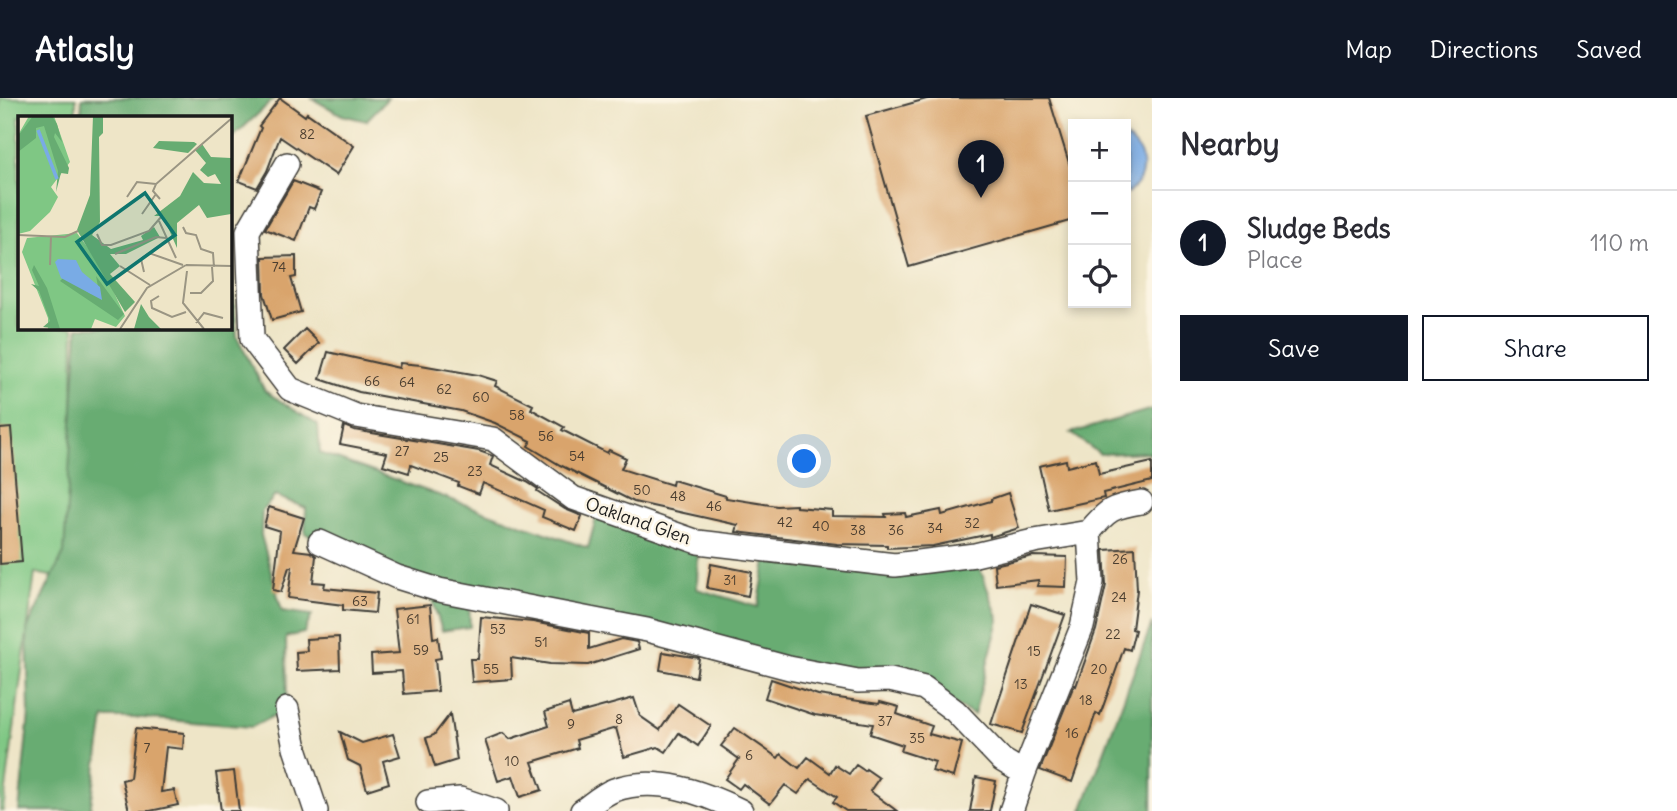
<!DOCTYPE html>
<html lang="en">
<head>
<meta charset="utf-8">
<style>
	body { margin:0; font-family:Delius,sans-serif; background:#f7f7f7; color:#2b2b33 }
	.controls { position:absolute; right:21px; top:21px; display:grid; overflow:hidden; border-radius:0px; box-shadow:0 4px 10px #0003 }
	.controls button { width:63px; height:63px; display:grid; place-items:center; padding:0; border:0; border-bottom:2px solid #e1e1e2; background:#fff; color:#2b2b33; font:35px sans-serif }
	.you { position:absolute; left:805px; top:364px; width:24px; height:24px; margin:-18px; border:5px solid #fff; border-radius:50%; background:#1a73e8; box-shadow:0 0 0 10px #1a73e833 }
	.badge { display:grid; place-items:center; width:46px; height:46px; border-radius:50%; background:#111827; color:#fff; font-size:23px; font-weight:700 }
	.pin { position:absolute; translate:-50% -58px; filter:drop-shadow(0 2px 4px #0008) }
	.pin::after { content:''; position:absolute; top:37px; width:24px; height:21px; background:inherit; clip-path:polygon(0 0,100% 0,50% 100%) }
	.list { margin:0; padding:0; list-style:none }
	h2 { display:flex; justify-content:space-between; align-items:center; height:91px; margin:0; padding:0 28px; font-size:30px }
	h2 small { font-size:23px; font-weight:400; color:#7c7c81 }
	.list li { display:grid; grid-template-columns:46px 1fr auto; gap:21px; align-items:center; box-sizing:border-box; height:105px; padding:0 28px; border-top:2px solid #e1e1e2 }
	.list b { display:block; font-size:26px; white-space:nowrap }
	.list p { margin:0; font-size:23px; white-space:nowrap; color:#7c7c81 }
	.list em { font-size:23px; font-style:normal; color:#7c7c81 }
	.actions { display:flex; gap:14px; padding:21px 28px }
	.actions a { flex:1; padding:16px 0; border:2px solid #111827; border-radius:0px; text-align:center; font-size:24px; color:#111827 }
	.actions .main { background:#111827; color:#fff }
	.icon { flex:none; width:38px; height:38px; fill:none; stroke:currentColor; stroke-width:2; stroke-linecap:round; stroke-linejoin:round }
	.map { position:relative; flex:none; width:1152px; height:713px; overflow:hidden }
	header { display:flex; align-items:center; gap:42px; box-sizing:border-box; height:98px; padding:0 35px; background:#111827; color:#fff }
	header strong { font-size:33px }
	nav { display:flex; gap:38px; margin-inline-start:auto; font-size:24px }
	main { display:flex }
	aside { flex:1; background:#fff }
	.map>svg:first-child { display:block }
	.green { fill:#7fc784; stroke:#4e7250; stroke-width:2 }
	.forest { fill:#67ac72; stroke:#426447; stroke-width:2 }
	.water { fill:#79abe5; stroke:#4a6480; stroke-width:2 }
	.building { fill:#d9a46c }
	.lines { fill:none; stroke-linecap:round; stroke-linejoin:round }
	.minor-casing { stroke:#3c3a36; stroke-width:26 }
	.minor { stroke:#fff; stroke-width:23 }
	.labels { text-anchor:middle; stroke-width:5; stroke-linejoin:round; paint-order:stroke }
	.number-label { font-size:14px; fill:#4b3e30 }
	.street-label { font-size:18px; fill:#1c1c1c; stroke:#fcf5e5 }
	.inset-river { fill:none; stroke:#79abe5; stroke-width:3.5 }
	.inset-road { fill:none; stroke:#9a9583; stroke-width:2 }
	.view { fill:#0f766e; fill-opacity:0.15; stroke:#0f766e; stroke-width:3.5 }
	.inset-edge { fill:none; stroke:#1c1c1c; stroke-width:3.5 }
</style>
</head>
<body>
<header>
<strong>Atlasly</strong>
<nav><a>Map</a><a>Directions</a><a>Saved</a></nav>
</header>
<main>
<div class="map">
<svg width="1152" height="713" viewBox="0 0 1152 713">
	<rect width="100%" height="100%" fill="#fcf5e5"/>
	<filter id="ink" filterUnits="userSpaceOnUse"><feTurbulence type="fractalNoise" baseFrequency=".0143" numOctaves="2"/><feDisplacementMap in="SourceGraphic" scale="14" xChannelSelector="R" yChannelSelector="G"/><feConvolveMatrix kernelMatrix="1 2 1 2 8 2 1 2 1" color-interpolation-filters="sRGB"/></filter>
	<filter id="wash" filterUnits="userSpaceOnUse"><feTurbulence type="fractalNoise" baseFrequency=".00686" numOctaves="4" result="noise"/><feDisplacementMap in="SourceGraphic" scale="28" xChannelSelector="R" yChannelSelector="G"/><feGaussianBlur stdDeviation="1.57" result="paint"/><feColorMatrix in="noise" values="0 0 0 0 0 0 0 0 0 0 0 0 0 0 0 0 0 1.4 0 .05"/><feComposite in="paint" operator="in"/></filter>
	<g filter="url(#wash)">
		<rect width="100%" height="100%" fill="#eee5c7"/>
		<path class="green" d="M0 0H76V19H19V229H74L71 482 35 475 3 713H0Z"/>
		<path class="forest" d="M82 0H275L229 43V19H81Z
			M311 0H388L366 23 342 17Z
			M229 144 237 239 265 293 318 327 320 355 588 450 599 409 698 444 697 491 758 509 768 452 895 467 975 457 999 522 974 617 924 590 469 499 470 529 442 533 430 495 320 444 305 435 306 410 275 398 262 413 261 437 282 513 312 517 304 535 286 539 287 611 252 629 143 620H104L90 713H19L29 615 27 531 64 455 78 229H229Z
			M1152 311V366L1149 354 1100 356 1071 335Z
			M1152 525V713H1082Z"/>
		<path class="water" d="M1126 40C1148 53 1148 82 1126 96Z"/>
		<g id="blocks">
			<path class="building" d="M280 0 305 18 307 15 354 48 336 77 280 39 267 73 257 90 239 83 261 30 259 28Z
				M930 0H1049L1073 78V122L909 169 866 18Z
				M293 83 321 94 314 111 309 109 296 143 265 131Z
				M296 158V179L291 180 301 214 272 222 264 196 263 159Z
				M305 231 319 245 298 266 284 252Z
				M328 254 399 270 400 265 421 267 478 277 497 283 495 288 533 307 531 311 564 329 562 332 607 355 609 352 626 360 621 371 672 387 673 382 726 398V400L777 408 796 407V409L832 412V418L886 419 885 416 905 415 906 419 941 412 942 417 991 403V401L1008 395 1019 430 990 439V436L933 448 887 450V447L837 446 736 434 738 427 634 404 560 367 528 348 531 343 495 325 461 313 359 294 320 281Z
				M344 328 354 332 479 353 493 358 490 367 527 384 538 391 537 393 565 411 582 418 576 433 542 419 544 412 483 385 479 396 458 388 459 385 411 367 409 375 383 367 387 355 340 346Z
				M11 330 22 464 0 466V331Z
				M1066 362 1067 369 1096 362 1099 376 1152 364V383L1103 395 1104 400 1049 412 1039 368Z
				M269 409 304 420 294 452 311 454 316 458 313 484 325 485 324 490 377 495 375 515 343 512V507L288 500 292 469H289L281 494 273 492 280 433 264 428Z
				M1135 450 1137 492 1132 531 1135 532 1130 552 1124 550 1100 617 1096 615 1072 684 1040 672 1074 587 1076 588 1096 532 1106 487 1104 452Z
				M1033 458 1067 459 1066 489 1037 488 1039 482 996 487 994 467Z
				M711 466 752 474 748 498 707 490Z
				M1031 506 1065 517 1022 635 991 626Z
				M430 507 433 540 438 539 441 560 435 561 438 593 404 596 402 573 372 575 371 557 399 555 394 511Z
				M481 519 533 524 589 535V551L621 541 637 544 639 551 588 567 550 566 511 560 512 581 472 584 470 561H478Z
				M339 539 340 571 297 573 296 554 307 553 306 541Z
				M663 554 699 560 696 579 660 572Z
				M771 581 818 597 879 606 880 604 899 609 897 616 932 628 929 636 962 645 953 679 932 673 935 664 901 653 903 647 870 636 873 626 815 617 765 600Z
				M634 600 640 618 660 632 678 606 711 628 698 648 679 635 666 654 658 649 624 659 616 630 576 642 578 650 532 664 542 692 520 699 513 678 498 683 485 642 503 635 510 641 549 628 545 614 569 606 572 617Z
				M450 616 457 662 435 669 426 640 434 637Z
				M136 630 184 635 183 651 166 649 161 694 174 692 178 707 150 713H129L122 682 130 680Z
				M735 630 778 660 781 656 799 670 808 659 830 675 835 667 849 676 856 667 865 673 866 671 879 680 870 693 897 713H846L833 704 837 699 810 681 798 696 785 687 770 706 743 686 739 691 725 681 739 661 721 648Z
				M340 634 362 645 393 636 400 658 383 663 389 685 367 692 360 668 348 662Z
				M234 673 239 713H221L216 675Z
				M976 679 996 683 990 713H970Z"/>
		</g>
	</g>
	<g filter="url(#ink)">
		<use href="#blocks" fill-opacity="0" stroke="#3c3a36" stroke-width="2"/>
		<g class="lines">
			<g class="minor-casing">
				<path id="minor" d="M287 66 248 133 252 241 290 291 356 318 493 341 573 400 698 444 895 467 975 457 1034 443 1089 434C1108 411 1112 409 1141 404
					M320 444 397 479 439 492 647 532 789 570 858 583 890 582 924 590 955 613 1002 662 1024 675
					M287 611 295 650 316 713
					M428 704 460 701 496 713
					M582 713C592 706 603 696 614 692 656 677 702 694 741 713
					M1011 713 1024 675 1082 529 1092 484 1089 434"/>
			</g>
			<use href="#minor" class="minor"/>
		</g>
	</g>
	<g class="labels">
		<g class="number-label">
			<text x="307" y="41">82</text>
			<text x="279" y="174">74</text>
			<text x="372" y="288">66</text>
			<text x="407" y="289">64</text>
			<text x="444" y="296">62</text>
			<text x="481" y="304">60</text>
			<text x="517" y="322">58</text>
			<text x="546" y="343">56</text>
			<text x="402" y="358">27</text>
			<text x="577" y="363">54</text>
			<text x="441" y="364">25</text>
			<text x="475" y="378">23</text>
			<text x="642" y="397">50</text>
			<text x="678" y="403">48</text>
			<text x="714" y="413">46</text>
			<text x="785" y="429">42</text>
			<text x="972" y="430">32</text>
			<text x="821" y="433">40</text>
			<text x="935" y="435">34</text>
			<text x="858" y="437">38</text>
			<text x="896" y="437">36</text>
			<text x="1120" y="466">26</text>
			<text x="730" y="487">31</text>
			<text x="1119" y="504">24</text>
			<text x="360" y="508">63</text>
			<text x="413" y="526">61</text>
			<text x="498" y="536">53</text>
			<text x="1113" y="541">22</text>
			<text x="541" y="549">51</text>
			<text x="421" y="557">59</text>
			<text x="1034" y="558">15</text>
			<text x="491" y="576">55</text>
			<text x="1099" y="576">20</text>
			<text x="1021" y="591">13</text>
			<text x="1086" y="607">18</text>
			<text x="619" y="626">8</text>
			<text x="885" y="628">37</text>
			<text x="571" y="631">9</text>
			<text x="1072" y="640">16</text>
			<text x="917" y="645">35</text>
			<text x="147" y="655">7</text>
			<text x="749" y="662">6</text>
			<text x="512" y="668">10</text>
		</g>
		<g class="street-label">
			<text transform="translate(638 423) rotate(19)" y="6">Oakland Glen</text>
		</g>
	</g>
	<g transform="translate(18 18)">
		<rect width="214" height="214" fill="#eee5c7"/>
		<path d="M11 0H36L52 46 33 71 40 81 32 96 12 115 0 118V19ZM59 117 84 151 107 200 98 211 77 203 73 213H30V202L4 136 9 122Z" fill="#7fc784"/>
		<path d="M15 0H34L39 8 44 26 37 17 36 21 51 52 50 58 43 57 38 76 40 55 26 10 18 12V22L0 36V20ZM75 0H85V17L81 21 82 106 74 119 93 133 125 124 123 120 136 111 142 121 108 138H92L102 150 92 158 117 186 107 196 59 114 72 79ZM141 25 176 26 179 28 170 37 135 32ZM184 28 193 41 213 42V98L189 102 181 89 159 107V132L145 100H136L162 80 175 56 186 67 203 68 197 58 190 61 182 54 188 47 177 34ZM16 149 29 172 42 213 25 211 32 205 21 175 13 168 21 170 14 154ZM78 160 106 198 100 204 42 165 46 161 73 178 81 176ZM123 188 131 201 143 213H116Z" fill="#67ac72"/>
		<path d="M40 143 58 144 64 156 82 171 84 184 43 162 37 146Z" fill="#79abe5"/>
		<path class="inset-river" d="M20 14 39 63"/>
		<path class="inset-road" d="M109 81 119 66 138 68M142 83 135 75 138 68 214 2M124 98 138 78M141 105 158 142M165 111 168 117 178 119 183 133 195 137 196 151M79 118 84 129H93L131 115 143 101M0 119 47 121 60 115M97 138 138 121 148 122M32 149 33 120M168 149 214 150M102 150 132 169M169 155 165 187 186 213M126 156 123 143 131 137 165 149M172 177H183L195 165 194 151M141 180 133 185 134 192 154 201 168 196M178 207 186 197 205 202M102 213 129 172 168 149"/>
		<path class="view" d="M127 77 157 119 89 168 59 126Z"/>
		<rect width="214" height="214" class="inset-edge"/>
	</g>
</svg>
<div class="controls">
<button>+</button>
<button>−</button>
<button><svg class="icon" aria-label="locate" viewBox="0 0 24 24"><circle cx="12" cy="12" r="6"/><path d="M12 2v4M12 18v4M2 12h4M18 12h4"/></svg></button>
</div>
<div class="you"></div>
<div class="pin badge" style="left:981px;top:100px">1</div>
</div>
<aside>
<h2>Nearby<small></small></h2>
<ul class="list">
<li><span class="badge">1</span><div><b>Sludge Beds</b><p>Place</p></div><em>110 m</em></li>
</ul>
<div class="actions"><a class="main">Save</a><a>Share</a></div>
</aside>
</main>
</body>
</html>
